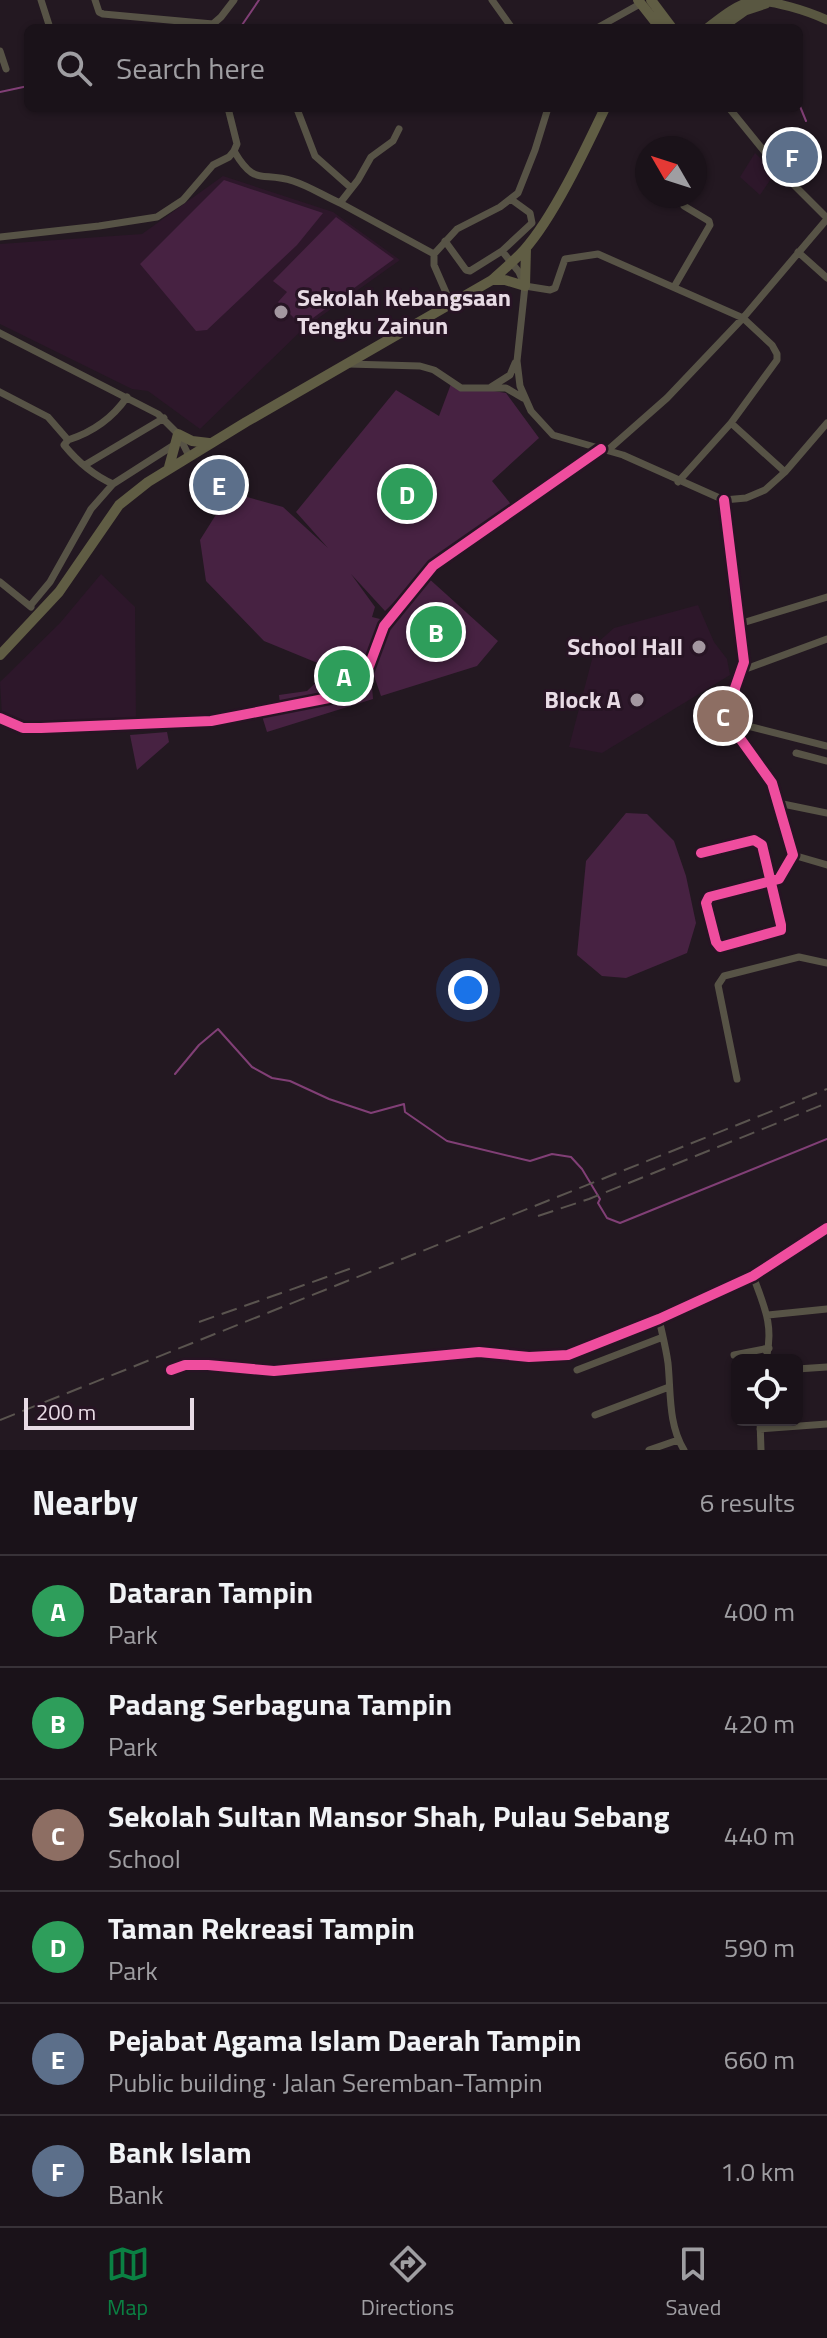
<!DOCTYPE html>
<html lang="en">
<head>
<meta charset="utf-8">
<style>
	body { margin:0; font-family:"Titillium Web",sans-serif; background:#231b22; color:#f1f3f6 }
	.controls { position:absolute; right:24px; bottom:24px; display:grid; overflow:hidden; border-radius:12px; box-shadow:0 2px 6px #0004 }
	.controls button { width:72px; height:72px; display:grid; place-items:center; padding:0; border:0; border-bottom:2px solid #383238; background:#1a1219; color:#f1f3f6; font:40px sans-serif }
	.compass { position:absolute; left:635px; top:136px; width:72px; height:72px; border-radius:50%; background:#1a1219; box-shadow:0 2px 6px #0004; rotate:309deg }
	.scale { position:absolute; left:24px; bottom:20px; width:170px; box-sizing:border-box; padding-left:8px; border:4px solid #e8dbe5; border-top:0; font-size:22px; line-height:28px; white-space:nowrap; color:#e8dbe5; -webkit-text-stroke:6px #271424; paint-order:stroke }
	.you { position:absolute; left:468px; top:990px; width:28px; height:28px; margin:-20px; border:6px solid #fff; border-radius:50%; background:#1a73e8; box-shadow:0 0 0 12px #1a73e833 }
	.badge { display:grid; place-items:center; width:52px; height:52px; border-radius:50%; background:#0b8043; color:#fff; font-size:26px; font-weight:700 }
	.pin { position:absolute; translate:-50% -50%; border:4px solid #fff; box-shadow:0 2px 8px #0006 }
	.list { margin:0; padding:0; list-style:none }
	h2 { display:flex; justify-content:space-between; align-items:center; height:104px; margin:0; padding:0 32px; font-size:34px }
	h2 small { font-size:26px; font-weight:400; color:#9f9ea2 }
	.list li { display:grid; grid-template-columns:52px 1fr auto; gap:24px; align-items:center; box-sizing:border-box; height:112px; padding:0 32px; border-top:2px solid #383238 }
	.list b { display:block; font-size:30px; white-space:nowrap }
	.list p { margin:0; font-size:26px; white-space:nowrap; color:#9f9ea2 }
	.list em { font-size:26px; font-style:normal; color:#9f9ea2 }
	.icon { flex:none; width:44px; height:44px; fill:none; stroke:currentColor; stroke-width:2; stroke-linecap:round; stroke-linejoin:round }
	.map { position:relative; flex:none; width:827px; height:1450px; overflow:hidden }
	.search { position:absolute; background:#1a1219; box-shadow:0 2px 6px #0004; left:24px; right:24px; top:24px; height:88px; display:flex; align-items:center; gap:20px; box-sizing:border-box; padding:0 28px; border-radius:12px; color:#9f9ea2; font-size:30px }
	.sheet { height:776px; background:#1a1219 }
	nav { display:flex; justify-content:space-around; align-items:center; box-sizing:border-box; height:112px; border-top:2px solid #383238; background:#1a1219; font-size:22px; color:#9f9ea2 }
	nav a { display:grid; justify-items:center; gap:4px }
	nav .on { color:#0b8043 }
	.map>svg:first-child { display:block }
	.built { fill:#2d172a }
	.green { fill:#472242 }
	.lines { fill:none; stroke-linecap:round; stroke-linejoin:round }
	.stream { stroke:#813f76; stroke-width:2 }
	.minor { stroke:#575346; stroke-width:7 }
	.major { stroke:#595741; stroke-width:9 }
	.highway { stroke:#605d44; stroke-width:10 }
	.rail { stroke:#5a544f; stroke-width:2; stroke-dasharray:16 8; stroke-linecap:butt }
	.cycleway-casing { stroke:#271424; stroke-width:15 }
	.cycleway { stroke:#ef4d9e; stroke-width:10 }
	.poi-dot { fill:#a397a0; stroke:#271424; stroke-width:3 }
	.labels { text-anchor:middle; stroke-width:6; stroke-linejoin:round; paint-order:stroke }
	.poi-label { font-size:24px; font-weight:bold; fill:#e8dbe5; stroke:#271424; text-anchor:end }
</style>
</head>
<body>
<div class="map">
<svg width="827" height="1450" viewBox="0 0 827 1450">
	<rect width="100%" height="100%" fill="#231821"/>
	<path class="built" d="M755 153 775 173 760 195 740 177Z
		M223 176 333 212 400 260 303 329 200 429 148 391 132 389 0 324V244L142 234Z
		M101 574 135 607 136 721 23 723 2 715 0 682 60 623Z
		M698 605 714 642 727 659 730 675 602 753 569 747 596 644 614 628Z"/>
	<path class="green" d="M224 180 323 213 297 245 207 330 196 331 140 264Z
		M336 217 394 259 302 326 278 302 287 292 273 281Z
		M451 384 506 393 539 438 492 481 514 508 428 569 385 611 351 574 375 607 372 617 388 621 365 670 372 687 373 699 267 732 262 716 281 713 279 695 307 691 352 648 320 664 264 641 206 581 200 540 217 513 247 497 283 507 328 548 296 512 396 390 439 416Z
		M426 576 498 641 477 666 381 696 372 670 381 642 388 623Z
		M167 732 169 742 137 770 130 735Z
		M626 813 647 814 674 841 686 876 696 923 687 953 626 978 602 976 577 955 586 861Z"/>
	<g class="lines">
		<path class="stream" d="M240 28 259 0
			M0 92 28 86
			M799 104 806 121
			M175 1074 199 1045 218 1029 252 1067 272 1078 290 1081 329 1099 371 1113 404 1104 405 1112 447 1141 530 1161 552 1154 571 1157 582 1169 600 1199 598 1203 607 1218 620 1223 827 1139"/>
		<path class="minor" d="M41 0 50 28
			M95 0 99 12 103 14 213 24 221 17 234 0
			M492 0 512 28
			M597 28 640 4
			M0 51 6 69
			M729 108 782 173 827 218
			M297 109 315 156 350 187
			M399 129 393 141 371 157 358 180 340 203 434 254
			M234 151C255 187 261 171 293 181 309 186 324 196 340 203
			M0 237 99 226 157 217 183 200 213 165 229 157 234 151 237 144 228 108
			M445 241 466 270 470 271 502 251 532 223 530 213 512 200
			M502 251 519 272 525 286 517 361 520 386 531 411 553 435 623 455 724 500 746 498 765 490 785 472 827 423
			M798 252 827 278
			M525 286 550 290 555 288 565 259 598 254 743 318 772 345 777 354V360L731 423
			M674 287 710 225 709 221 684 206
			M451 304 434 265V254L457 229 500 207 518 193 535 150 548 108
			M0 333 158 414 178 434 189 456
			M348 364 420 366 434 370 461 388H506L523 398
			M491 387 510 375 515 363
			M0 392 48 417 68 440
			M68 440C93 432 112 419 127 397
			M68 440 64 445C77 461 95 476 113 484
			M608 450 667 398 743 318 827 219
			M85 465 164 418
			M678 482 731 423 785 472
			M0 582 31 607
			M30 606 50 582 91 509 113 484 174 445
			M739 624 827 597
			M743 670 827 639
			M0 718 23 728H41L211 721 334 697 368 669 384 626 433 566 601 449
			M740 724 827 746
			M796 753 827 761
			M778 803 827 813
			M701 853 754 840 762 845 781 925V930L720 947 716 942 706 903 709 897 771 881 779 879 793 855 772 783 739 737 740 724 734 703 735 688 744 662 724 500
			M793 855 827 865
			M737 1079 718 985 724 976 799 957 827 963
			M753 1276C765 1308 774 1326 766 1360
			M768 1315 827 1309
			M659 1319C662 1333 666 1348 668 1363 671 1392 668 1424 684 1450
			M734 1355 769 1348
			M797 1369 827 1367
			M171 1370 185 1365H208L274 1371 479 1352 529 1357 568 1355 659 1319 753 1276 827 1228
			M577 1370 663 1337
			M595 1415 669 1387
			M760 1420 761 1450
			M760 1429 827 1424
			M649 1450 678 1440"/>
		<path class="major" d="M707 28C720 18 735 5 752 1 773 0 808 11 827 20
			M721 28 745 11 766 4"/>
		<path class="highway" d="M638 0 660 28
			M651 0 672 28
			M492 280H505L525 286 526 248
			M169 467 178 434 192 441 209 443
			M0 655 59 592 119 505 148 482 246 422 492 280C503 270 514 261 524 250 553 218 586 148 605 108"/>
		<path class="rail" d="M538 1216 589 1199 827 1103
			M199 1322 355 1267
			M0 1420 827 1089"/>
		<g class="cycleway-casing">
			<path id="cycleway" d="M0 718 23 728H41L211 721 334 697 368 669 384 626 433 566 601 449
				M701 853 754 840 762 845 781 925V930L720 947 716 942 706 903 709 897 771 881 779 879 793 855 772 783 739 737 740 724 734 703 735 688 744 662 724 500
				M171 1370 185 1365H208L274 1371 479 1352 529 1357 568 1355 659 1319 753 1276 827 1228"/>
		</g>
		<use href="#cycleway" class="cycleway"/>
	</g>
	<g class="poi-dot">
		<circle cx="281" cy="312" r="8"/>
		<circle cx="699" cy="647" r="8"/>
		<circle cx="637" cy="700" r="8"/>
	</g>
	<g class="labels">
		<g class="poi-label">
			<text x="297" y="306" text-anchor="start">Sekolah Kebangsaan<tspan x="297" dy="28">Tengku Zainun</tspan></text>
			<text x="683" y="655">School Hall</text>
			<text x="621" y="708">Block A</text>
		</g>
	</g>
</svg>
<div class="controls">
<button><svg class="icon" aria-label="locate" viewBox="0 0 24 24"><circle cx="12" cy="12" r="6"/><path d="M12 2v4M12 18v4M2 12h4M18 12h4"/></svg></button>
</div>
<svg class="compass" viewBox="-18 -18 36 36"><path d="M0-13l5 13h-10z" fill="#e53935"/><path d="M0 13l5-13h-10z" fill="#9f9ea2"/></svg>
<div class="scale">200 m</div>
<div class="you"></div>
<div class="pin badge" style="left:344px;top:676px;background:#2e9e5b">A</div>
<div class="pin badge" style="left:436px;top:632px;background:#2e9e5b">B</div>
<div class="pin badge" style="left:723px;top:716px;background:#8d6e63">C</div>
<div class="pin badge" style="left:407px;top:494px;background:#2e9e5b">D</div>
<div class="pin badge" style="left:219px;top:485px;background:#5c6f8a">E</div>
<div class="pin badge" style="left:792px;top:157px;background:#5c6f8a">F</div>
<div class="search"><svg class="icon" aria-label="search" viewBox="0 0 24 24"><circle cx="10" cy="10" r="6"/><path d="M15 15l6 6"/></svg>Search here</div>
</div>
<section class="sheet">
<h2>Nearby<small>6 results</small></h2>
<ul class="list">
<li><span class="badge" style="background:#2e9e5b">A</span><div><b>Dataran Tampin</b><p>Park</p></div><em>400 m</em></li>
<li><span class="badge" style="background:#2e9e5b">B</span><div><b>Padang Serbaguna Tampin</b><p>Park</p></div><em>420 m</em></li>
<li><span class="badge" style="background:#8d6e63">C</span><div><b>Sekolah Sultan Mansor Shah, Pulau Sebang</b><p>School</p></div><em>440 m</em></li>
<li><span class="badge" style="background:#2e9e5b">D</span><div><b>Taman Rekreasi Tampin</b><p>Park</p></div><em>590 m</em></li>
<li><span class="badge" style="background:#5c6f8a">E</span><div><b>Pejabat Agama Islam Daerah Tampin</b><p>Public building · Jalan Seremban-Tampin</p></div><em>660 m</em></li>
<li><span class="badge" style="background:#5c6f8a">F</span><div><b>Bank Islam</b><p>Bank</p></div><em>1.0 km</em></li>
</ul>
</section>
<nav>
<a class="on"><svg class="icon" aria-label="map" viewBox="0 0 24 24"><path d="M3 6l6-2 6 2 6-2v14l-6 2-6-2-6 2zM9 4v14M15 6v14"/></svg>Map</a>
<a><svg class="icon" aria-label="directions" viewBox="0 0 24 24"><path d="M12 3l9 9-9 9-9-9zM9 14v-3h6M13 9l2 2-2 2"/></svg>Directions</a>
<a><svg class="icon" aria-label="saved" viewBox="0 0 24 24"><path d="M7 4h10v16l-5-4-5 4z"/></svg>Saved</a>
</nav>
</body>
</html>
